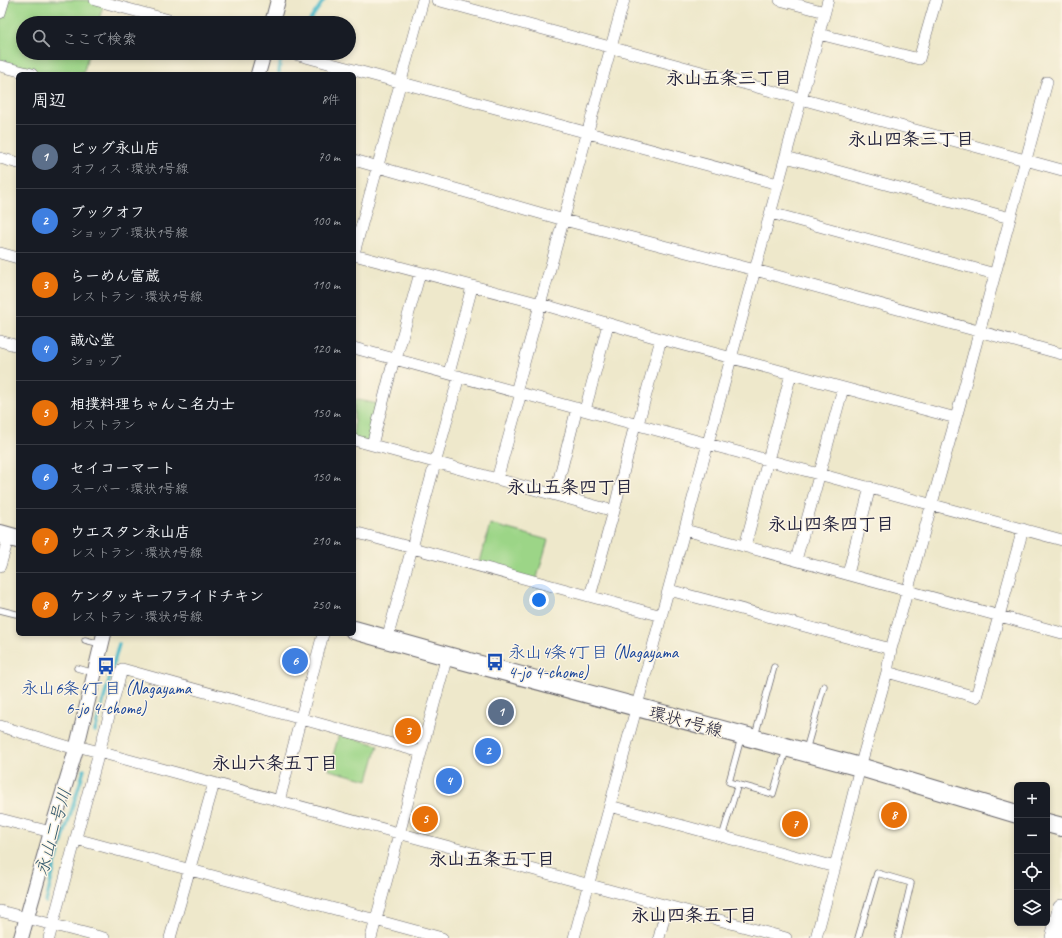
<!DOCTYPE html>
<html lang="ja">
<head>
<meta charset="utf-8">
<style>
	body { margin:0; font-family:Caveat,"Klee One",sans-serif; background:#20242c; color:#f1f3f6 }
	.controls { position:absolute; right:12px; bottom:12px; display:grid; overflow:hidden; border-radius:6px; box-shadow:0 2px 6px #0003 }
	.controls button { width:36px; height:36px; display:grid; place-items:center; padding:0; border:0; border-bottom:1px solid #363941; background:#171b24; color:#f1f3f6; font:20px sans-serif }
	.you { position:absolute; left:539px; top:600px; width:14px; height:14px; margin:-10px; border:3px solid #fff; border-radius:50%; background:#1a73e8; box-shadow:0 0 0 6px #1a73e833 }
	.badge { display:grid; place-items:center; width:26px; height:26px; border-radius:50%; background:#db2777; color:#fff; font-size:13px; font-weight:700 }
	.pin { position:absolute; translate:-50% -50%; border:2px solid #fff; box-shadow:0 1px 4px #0006 }
	.list { margin:0; padding:0; list-style:none }
	h2 { display:flex; justify-content:space-between; align-items:center; height:52px; margin:0; padding:0 16px; font-size:17px }
	h2 small { font-size:13px; font-weight:400; color:#9ea1a6 }
	.list li { display:grid; grid-template-columns:26px 1fr auto; gap:12px; align-items:center; box-sizing:border-box; height:64px; padding:0 16px; border-top:1px solid #363941 }
	.list b { display:block; font-size:15px; white-space:nowrap }
	.list p { margin:0; font-size:13px; white-space:nowrap; color:#9ea1a6 }
	.list em { font-size:13px; font-style:normal; color:#9ea1a6 }
	.icon { flex:none; width:22px; height:22px; fill:none; stroke:currentColor; stroke-width:2; stroke-linecap:round; stroke-linejoin:round }
	.map { position:relative; flex:none; width:1062px; height:938px; overflow:hidden }
	.search { position:absolute; background:#171b24; box-shadow:0 2px 6px #0003; left:16px; top:16px; width:340px; height:44px; display:flex; align-items:center; gap:10px; box-sizing:border-box; padding:0 14px; border-radius:22px; color:#9ea1a6; font-size:15px }
	.panel { position:absolute; background:#171b24; box-shadow:0 2px 6px #0003; left:16px; top:72px; width:340px; height:564px; border-radius:6px }
	.map>svg:first-child { display:block }
	.green { fill:#9cd587; stroke:#5f7c61 }
	.lines { fill:none; stroke-linecap:round; stroke-linejoin:round }
	.stream { stroke:#4db9c9; stroke-width:3.5 }
	.service-casing { stroke:#69676d; stroke-width:7 }
	.minor-casing { stroke:#69676d; stroke-width:12 }
	.tertiary-casing { stroke:#69676d; stroke-width:16 }
	.primary-casing { stroke:#69676d; stroke-width:20 }
	.trunk-casing { stroke:#69676d; stroke-width:20 }
	.service { stroke:#fff; stroke-width:5.5 }
	.minor { stroke:#fff; stroke-width:11 }
	.tertiary { stroke:#fff; stroke-width:14 }
	.primary { stroke:#fff; stroke-width:18 }
	.trunk { stroke:#fff; stroke-width:19 }
	.labels { text-anchor:middle; stroke-width:3; stroke-linejoin:round; paint-order:stroke }
	.transit-label { font-size:17px; fill:#164399; stroke:#fcf5e5; text-anchor:start }
	.street-label { font-size:17px; fill:#22223b; stroke:#fcf5e5 }
	.neighbourhood-label { font-size:18px; font-weight:bold; fill:#22223b; stroke:#fcf5e5 }
	.water-label { font-size:18px; font-style:italic; fill:#31576d; stroke:#fcf5e5 }
</style>
</head>
<body>
<div class="map">
<svg width="1062" height="938" viewBox="0 0 1062 938">
	<rect width="100%" height="100%" fill="#fcf5e5"/>
	<filter id="ink" filterUnits="userSpaceOnUse"><feTurbulence type="fractalNoise" baseFrequency=".025" numOctaves="2"/><feDisplacementMap in="SourceGraphic" scale="8" xChannelSelector="R" yChannelSelector="G"/><feConvolveMatrix kernelMatrix="1 2 1 2 8 2 1 2 1" color-interpolation-filters="sRGB"/></filter>
	<filter id="wash" filterUnits="userSpaceOnUse"><feTurbulence type="fractalNoise" baseFrequency=".012" numOctaves="4" result="noise"/><feDisplacementMap in="SourceGraphic" scale="16" xChannelSelector="R" yChannelSelector="G"/><feGaussianBlur stdDeviation="0.9" result="paint"/><feColorMatrix in="noise" values="0 0 0 0 0 0 0 0 0 0 0 0 0 0 0 0 0 1.4 0 .05"/><feComposite in="paint" operator="in"/></filter>
	<g filter="url(#wash)">
		<rect width="100%" height="100%" fill="#eee8cb"/>
		<path class="green" d="M4 0H94L104 3 98 23H23V53H89L83 74H32L0 66V13Z
			M354 399 382 405 372 445 354 440Z
			M490 524 548 540 536 581 479 566Z
			M339 734 378 745 368 780 329 770Z"/>
		<g class="lines">
			<path class="stream" d="M308 23 324 0
				M279 72 280 63 287 53
				M95 731 119 644
				M46 902 55 864 84 770"/>
		</g>
	</g>
	<g filter="url(#ink)">
		<g class="lines">
			<g class="service-casing">
				<path id="service" d="M0 610 16 614
					M85 640 101 644
					M77 668 94 673
					M755 736 774 667
					M741 738 729 782 773 794 786 750
					M806 750 824 686
					M722 837 738 784
					M858 938 877 873 911 883 898 938"/>
			</g>
			<g class="minor-casing">
				<path id="minor" d="M95 0 180 23
					M437 0C645 58 854 112 1062 170
					M780 0 825 12
					M0 13 4 0
					M819 34 919 59 936 0
					M291 53 778 184
					M0 66 32 74
					M786 157 1010 218
					M0 158 18 163
					M354 160 564 220 755 270 1062 354
					M771 213 995 274
					M0 253 18 258
					M354 253 423 0
					M354 255 541 304 661 339 956 418
					M0 341 18 346
					M354 348 1062 540
					M396 359 420 273
					M449 373 472 287
					M516 392 624 0
					M585 410 608 324
					M638 424 661 339
					M354 440 614 511
					M372 445 394 359
					M497 479 521 393
					M555 495 577 408
					M685 530 1062 633
					M354 532 662 616
					M745 546 791 374
					M796 560 843 388
					M0 566 9 536
					M848 574 870 487
					M669 590 891 649
					M590 596 614 511 635 424
					M387 639 459 376
					M887 672 976 697 999 616 1023 529
					M0 726 76 749
					M77 746 786 938
					M279 801 323 634
					M610 806 835 867
					M0 819 51 832
					M76 839 442 938
					M0 911 104 938
					M49 938 99 752 122 669 421 752
					M170 938 214 783
					M371 938 447 656
					M574 938 828 0
					M659 938 667 906
					M816 938 835 867 860 767 887 672 891 649 956 418 1047 82"/>
			</g>
			<g class="tertiary-casing">
				<path id="tertiary" d="M272 23 278 0
					M258 74 264 53
					M21 938 51 832 77 746 104 634"/>
			</g>
			<g class="primary-casing">
				<path id="primary" d="M0 534 18 539
					M354 630 447 656 860 767 1017 814
					M1047 823 1062 827"/>
			</g>
			<g class="trunk-casing">
				<path id="trunk" d="M1055 938 1062 909"/>
			</g>
			<use href="#service" class="service"/>
			<use href="#minor" class="minor"/>
			<use href="#tertiary" class="tertiary"/>
			<use href="#primary" class="primary"/>
			<use href="#trunk" class="trunk"/>
		</g>
	</g>
	<defs>
		<g id="bus-bare" transform="scale(1.38)"><path d="M-5-6H5V4H4V6H2V4H-2V6H-4V4H-5ZM-3.5-4V0h7V-4ZM-3.5 1.2v1.5H-2V1.2ZM2 1.2v1.5H3.5V1.2Z" fill="#1a4fb4" stroke="#fcf5e5" stroke-width="2.5" paint-order="stroke"/></g>
	</defs>
	<g fill-rule="evenodd">
		<use href="#bus-bare" x="495" y="662"/>
		<use href="#bus-bare" x="106" y="666"/>
	</g>
	<g class="labels">
		<g class="transit-label">
			<text x="508" y="658">永山4条4丁目 (Nagayama<tspan x="508" dy="20">4-jo 4-chome)</tspan></text>
			<text x="106" y="694" text-anchor="middle">永山6条4丁目 (Nagayama<tspan x="106" dy="20">6-jo 4-chome)</tspan></text>
		</g>
		<g class="street-label">
			<text transform="translate(686 721) rotate(15)" y="6">環状1号線</text>
		</g>
		<g class="neighbourhood-label">
			<text x="729" y="84">永山五条三丁目</text>
			<text x="911" y="145">永山四条三丁目</text>
			<text x="570" y="493">永山五条四丁目</text>
			<text x="831" y="530">永山四条四丁目</text>
			<text x="275" y="769">永山六条五丁目</text>
			<text x="492" y="865">永山五条五丁目</text>
			<text x="694" y="921">永山四条五丁目</text>
		</g>
		<g class="water-label">
			<text transform="translate(53 832) rotate(-74)" y="6">永山二号川</text>
		</g>
	</g>
</svg>
<div class="controls">
<button>+</button>
<button>−</button>
<button><svg class="icon" aria-label="locate" viewBox="0 0 24 24"><circle cx="12" cy="12" r="6"/><path d="M12 2v4M12 18v4M2 12h4M18 12h4"/></svg></button>
<button><svg class="icon" aria-label="layers" viewBox="0 0 24 24"><path d="M12 4l9 5-9 5-9-5zM3 14l9 5 9-5"/></svg></button>
</div>
<div class="you"></div>
<div class="pin badge" style="left:501px;top:712px;background:#5c6f8a">1</div>
<div class="pin badge" style="left:488px;top:751px;background:#3f7fe0">2</div>
<div class="pin badge" style="left:408px;top:731px;background:#e8710a">3</div>
<div class="pin badge" style="left:449px;top:781px;background:#3f7fe0">4</div>
<div class="pin badge" style="left:425px;top:819px;background:#e8710a">5</div>
<div class="pin badge" style="left:295px;top:661px;background:#3f7fe0">6</div>
<div class="pin badge" style="left:795px;top:824px;background:#e8710a">7</div>
<div class="pin badge" style="left:894px;top:815px;background:#e8710a">8</div>
<div class="search"><svg class="icon" aria-label="search" viewBox="0 0 24 24"><circle cx="10" cy="10" r="6"/><path d="M15 15l6 6"/></svg>ここで検索</div>
<section class="panel">
<h2>周辺<small>8件</small></h2>
<ul class="list">
<li><span class="badge" style="background:#5c6f8a">1</span><div><b>ビッグ永山店</b><p>オフィス · 環状1号線</p></div><em>70 m</em></li>
<li><span class="badge" style="background:#3f7fe0">2</span><div><b>ブックオフ</b><p>ショップ · 環状1号線</p></div><em>100 m</em></li>
<li><span class="badge" style="background:#e8710a">3</span><div><b>らーめん富蔵</b><p>レストラン · 環状1号線</p></div><em>110 m</em></li>
<li><span class="badge" style="background:#3f7fe0">4</span><div><b>誠心堂</b><p>ショップ</p></div><em>120 m</em></li>
<li><span class="badge" style="background:#e8710a">5</span><div><b>相撲料理ちゃんこ名力士</b><p>レストラン</p></div><em>150 m</em></li>
<li><span class="badge" style="background:#3f7fe0">6</span><div><b>セイコーマート</b><p>スーパー · 環状1号線</p></div><em>150 m</em></li>
<li><span class="badge" style="background:#e8710a">7</span><div><b>ウエスタン永山店</b><p>レストラン · 環状1号線</p></div><em>210 m</em></li>
<li><span class="badge" style="background:#e8710a">8</span><div><b>ケンタッキーフライドチキン</b><p>レストラン · 環状1号線</p></div><em>250 m</em></li>
</ul>
</section>
</div>
</body>
</html>
